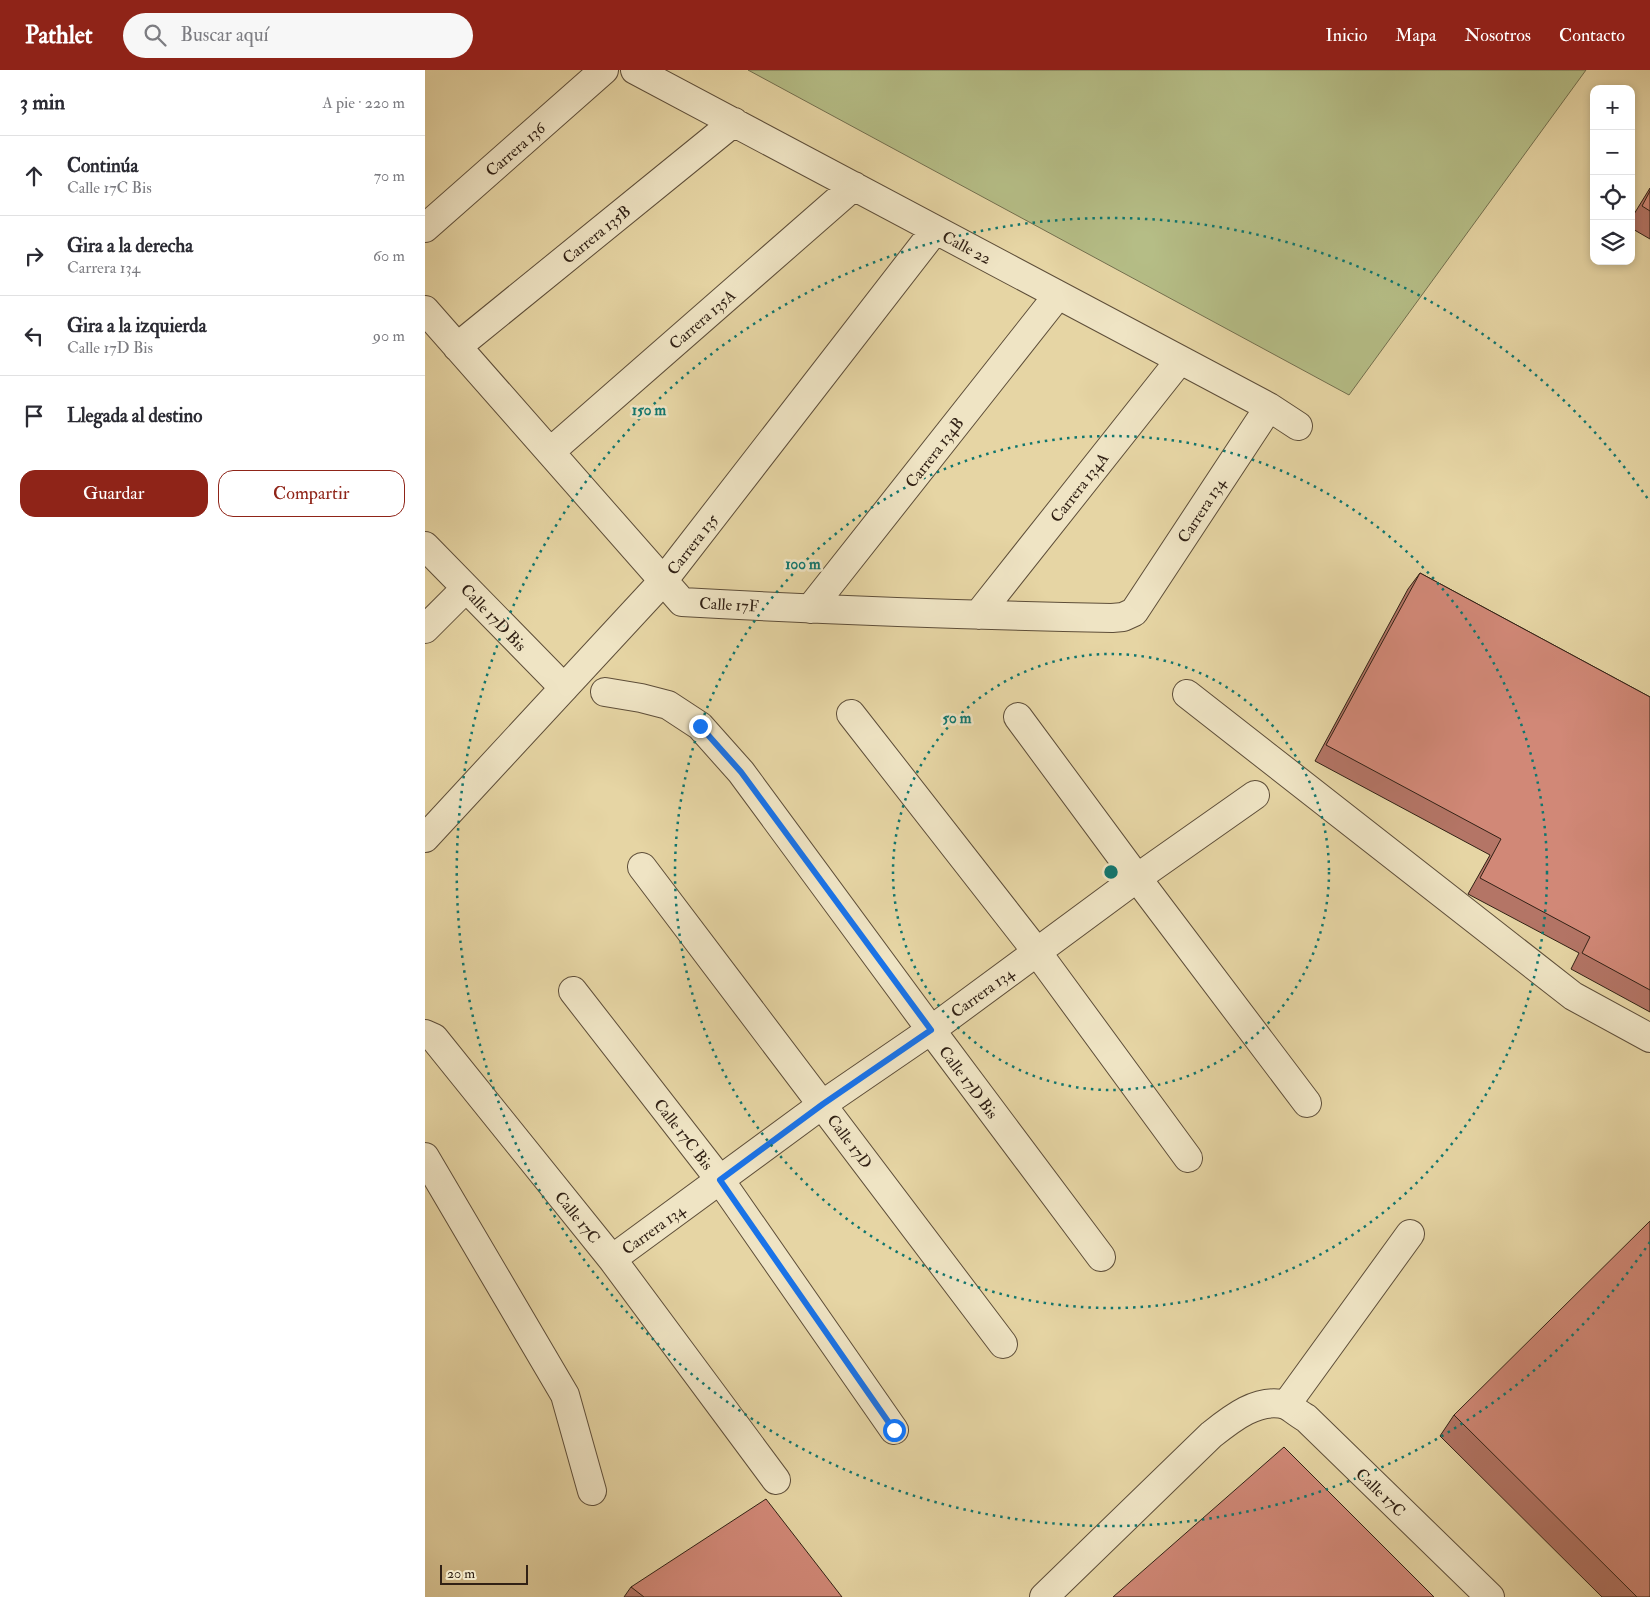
<!DOCTYPE html>
<html lang="es">
<head>
<meta charset="utf-8">
<style>
	body { margin:0; font-family:"IM FELL Double Pica",serif; background:#f7f7f7; color:#2b2b33 }
	.controls { position:absolute; right:15px; top:15px; display:grid; overflow:hidden; border-radius:10px; box-shadow:0 2px 8px #0003 }
	.controls button { width:45px; height:45px; display:grid; place-items:center; padding:0; border:0; border-bottom:1px solid #e1e1e2; background:#fff; color:#2b2b33; font:25px sans-serif }
	.scale { position:absolute; left:15px; bottom:12px; width:88px; box-sizing:border-box; padding-left:5px; border:2px solid #312115; border-top:0; font-size:14px; line-height:18px; white-space:nowrap; color:#312115; -webkit-text-stroke:4px #efe4c4; paint-order:stroke }
	.stop { position:absolute; width:15px; height:15px; margin:-11px; border:4px solid #1a73e8; border-radius:50%; background:#fff }
	.stop.end { background:#1a73e8; border-color:#fff; box-shadow:0 1px 5px #0008 }
	.list { margin:0; padding:0; list-style:none }
	h2 { display:flex; justify-content:space-between; align-items:center; height:65px; margin:0; padding:0 20px; font-size:21px }
	h2 small { font-size:16px; font-weight:400; color:#7c7c81 }
	.list li { display:grid; grid-template-columns:32px 1fr auto; gap:15px; align-items:center; box-sizing:border-box; height:80px; padding:0 20px; border-top:1px solid #e1e1e2 }
	.list b { display:block; font-size:19px; white-space:nowrap }
	.list p { margin:0; font-size:16px; white-space:nowrap; color:#7c7c81 }
	.list em { font-size:16px; font-style:normal; color:#7c7c81 }
	.actions { display:flex; gap:10px; padding:15px 20px }
	.actions a { flex:1; padding:11px 0; border:1px solid #8f2418; border-radius:15px; text-align:center; font-size:18px; color:#8f2418 }
	.actions .main { background:#8f2418; color:#fff }
	.icon { flex:none; width:28px; height:28px; fill:none; stroke:currentColor; stroke-width:2; stroke-linecap:round; stroke-linejoin:round }
	.map { position:relative; flex:none; width:1225px; height:1527px; overflow:hidden }
	header { display:flex; align-items:center; gap:30px; box-sizing:border-box; height:70px; padding:0 25px; background:#8f2418; color:#fff }
	header strong { font-size:24px }
	nav { display:flex; gap:28px; margin-inline-start:auto; font-size:18px }
	.search { width:350px; height:45px; background:#f7f7f7; display:flex; align-items:center; gap:12px; box-sizing:border-box; padding:0 18px; border-radius:28px; color:#7c7c81; font-size:19px }
	main { display:flex }
	aside { flex:1; background:#fff }
	.map>svg:first-child { display:block }
	.green { fill:#b5bd86; stroke:#736f4e }
	.lines { fill:none; stroke-linecap:round; stroke-linejoin:round }
	.minor-casing { stroke:#5e4e39; stroke-width:30 }
	.minor { stroke:#efe4c4; stroke-width:28 }
	.wall { fill:#b47566; stroke:#312115 }
	.building { fill:#d18877; stroke:#312115 }
	.route { stroke:#1a73e8; stroke-width:6 }
	.ring { fill:none; stroke:#0f766e; stroke-width:2.5; stroke-dasharray:2.5 5 }
	.labels { text-anchor:middle; stroke-width:5; stroke-linejoin:round; paint-order:stroke }
	.street-label { font-size:16px; fill:#312115; stroke:#efe4c4 }
	.centre { fill:#0f766e; stroke:#efe4c4; stroke-width:2.5 }
	.ring-label { font-size:15px; text-anchor:middle; font-weight:bold; fill:#0f766e; stroke:#efe4c4; stroke-width:5; stroke-linejoin:round; paint-order:stroke }
</style>
</head>
<body>
<header>
<strong>Pathlet</strong>
<div class="search"><svg class="icon" aria-label="search" viewBox="0 0 24 24"><circle cx="10" cy="10" r="6"/><path d="M15 15l6 6"/></svg>Buscar aquí</div>
<nav><a>Inicio</a><a>Mapa</a><a>Nosotros</a><a>Contacto</a></nav>
</header>
<main>
<aside>
<h2>3 min<small>A pie · 220 m</small></h2>
<ul class="list">
<li><svg class="icon" aria-label="ahead" viewBox="0 0 24 24"><path d="M12 20V5M6 11l6-6 6 6"/></svg><div><b>Continúa</b><p>Calle 17C Bis</p></div><em>70 m</em></li>
<li><svg class="icon" aria-label="right" viewBox="0 0 24 24"><path d="M7 20v-9h11M14 6l5 5-5 5"/></svg><div><b>Gira a la derecha</b><p>Carrera 134</p></div><em>60 m</em></li>
<li><svg class="icon" aria-label="left" viewBox="0 0 24 24"><path d="M17 20v-9H6M10 6l-5 5 5 5"/></svg><div><b>Gira a la izquierda</b><p>Calle 17D Bis</p></div><em>90 m</em></li>
<li><svg class="icon" aria-label="arrive" viewBox="0 0 24 24"><path d="M6 21V4h12l-3 4 3 4H6"/></svg><div><b>Llegada al destino</b></div></li>
</ul>
<div class="actions"><a class="main">Guardar</a><a>Compartir</a></div>
</aside>
<div class="map">
<svg width="1225" height="1527" viewBox="0 0 1225 1527">
	<rect width="100%" height="100%" fill="#e6d5a4"/>
	<filter id="stains"><feTurbulence type="fractalNoise" baseFrequency=".004" numOctaves="4"/><feColorMatrix values="0 0 0 0 .2 0 0 0 0 .09 0 0 0 0 .02 0 0 0 .5 -.17"/></filter>
	<radialGradient id="worn" r=".72"><stop offset=".6" stop-color="#630" stop-opacity="0"/><stop offset="1" stop-color="#630" stop-opacity=".3"/></radialGradient>
	<path class="green" d="M323 0H1161L924 325Z"/>
	<g class="lines">
		<g class="minor-casing">
			<path id="minor" d="M210 0 844 337 873 356
				M0 158 179 0
				M0 240 257 532C400 540 543 545 687 548L698 547 709 542 844 337
				M32 277 309 52
				M125 382 429 116
				M0 476 139 618
				M385 539 633 225
				M553 545 755 290
				M0 559 41 518
				M180 622 216 628 243 635 275 656 316 702 506 960 676 1187
				M762 624 1148 926 1225 968
				M426 644 612 882 763 1088
				M593 647 712 808 882 1033
				M0 768 238 511 510 160
				M217 797 578 1274
				M148 921 295 1110 469 1360
				M0 964 9 968 187 1189 351 1410
				M0 1087 140 1325 167 1421
				M187 1189 398 1034 506 960 712 808 830 725
				M861 1335 985 1164
				M619 1527 786 1365C806 1349 833 1327 861 1335 867 1338 875 1345 881 1348L1065 1527"/>
		</g>
		<use href="#minor" class="minor"/>
	</g>
	<path class="wall" d="M1225 118V169L1206 158V149Z
		M995 503 1225 627V942L1146 899 1154 883 1043 824 1065 785 890 691 983 519Z
		M1029 1345 1225 1527H1177L1015 1366Z
		M206 1517 417 1527H199Z"/>
	<path class="building" d="M1225 121V141L1217 136Z
		M995 503 1225 627V920L1157 883 1165 867 1055 808 1076 769 901 675Z
		M1225 1151V1527H1212L1029 1345Z
		M859 1377 1009 1527H688Z
		M341 1429 417 1527H219L206 1517Z"/>
	<g class="lines">
		<path class="route" d="M275 656 316 702 506 960 398 1034 295 1110 469 1360"/>
	</g>
	<g class="ring">
		<circle cx="686" cy="802" r="218"/>
		<circle cx="686" cy="802" r="436"/>
		<path d="M1225 1172A654 654 0 1 1 1225 432"/>
	</g>
	<g class="labels">
		<g class="street-label">
			<text transform="translate(90 79) rotate(-41)" y="6">Carrera 136</text>
			<text transform="translate(171 164) rotate(-39)" y="6">Carrera 135B</text>
			<text transform="translate(542 177) rotate(28)" y="6">Calle 22</text>
			<text transform="translate(277 249) rotate(-41)" y="6">Carrera 135A</text>
			<text transform="translate(509 382) rotate(-52)" y="6">Carrera 134B</text>
			<text transform="translate(654 417) rotate(-52)" y="6">Carrera 134A</text>
			<text transform="translate(776 440) rotate(-57)" y="6">Carrera 134</text>
			<text transform="translate(267 474) rotate(-52)" y="6">Carrera 135</text>
			<text transform="translate(304 534) rotate(3)" y="6">Calle 17F</text>
			<text transform="translate(69 547) rotate(46)" y="6">Calle 17D Bis</text>
			<text transform="translate(557 922) rotate(-36)" y="6">Carrera 134</text>
			<text transform="translate(544 1012) rotate(53)" y="6">Calle 17D Bis</text>
			<text transform="translate(259 1064) rotate(52)" y="6">Calle 17C Bis</text>
			<text transform="translate(425 1071) rotate(53)" y="6">Calle 17D</text>
			<text transform="translate(153 1147) rotate(51)" y="6">Calle 17C</text>
			<text transform="translate(228 1159) rotate(-36)" y="6">Carrera 134</text>
			<text transform="translate(956 1422) rotate(44)" y="6">Calle 17C</text>
		</g>
	</g>
	<circle cx="686" cy="802" r="8" class="centre"/>
	<g class="ring-label">
		<text x="224" y="345">150 m</text>
		<text x="378" y="499">100 m</text>
		<text x="532" y="653">50 m</text>
	</g>
	<rect width="100%" height="100%" filter="url(#stains)"/>
	<rect width="100%" height="100%" fill="url(#worn)"/>
</svg>
<div class="controls">
<button>+</button>
<button>−</button>
<button><svg class="icon" aria-label="locate" viewBox="0 0 24 24"><circle cx="12" cy="12" r="6"/><path d="M12 2v4M12 18v4M2 12h4M18 12h4"/></svg></button>
<button><svg class="icon" aria-label="layers" viewBox="0 0 24 24"><path d="M12 4l9 5-9 5-9-5zM3 14l9 5 9-5"/></svg></button>
</div>
<div class="scale">20 m</div>
<div class="stop" style="left:469px;top:1360px"></div>
<div class="stop end" style="left:275px;top:656px"></div>
</div>
</main>
</body>
</html>
